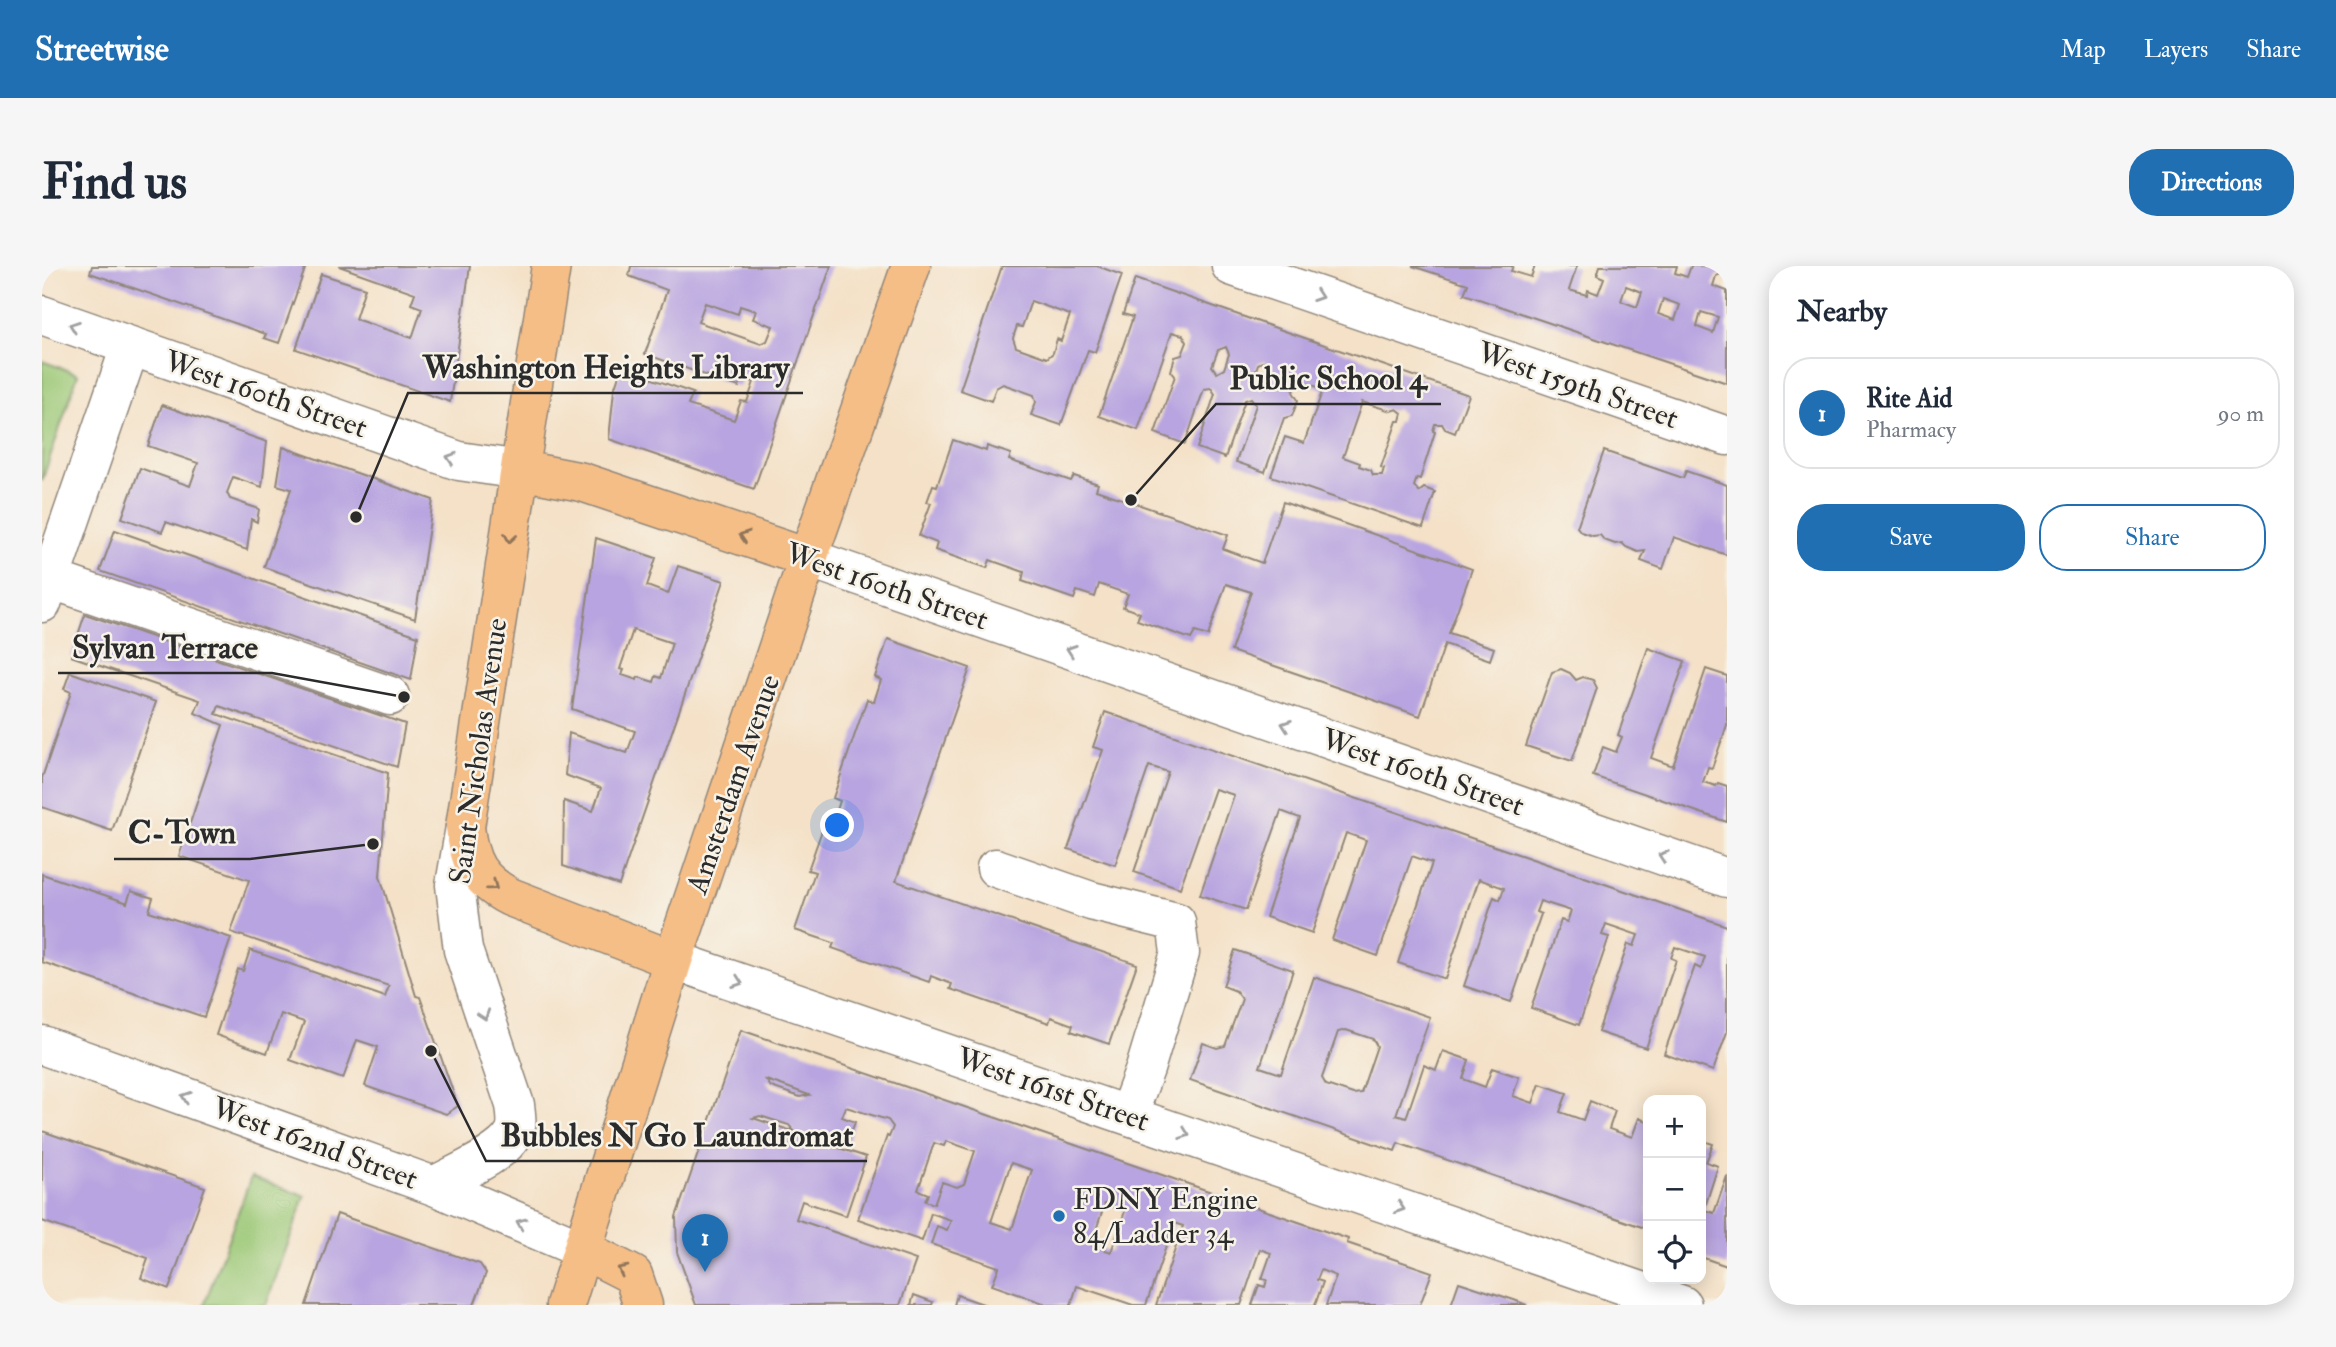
<!DOCTYPE html>
<html lang="en">
<head>
<meta charset="utf-8">
<style>
	body { margin:0; font-family:"IM FELL Double Pica",serif; background:#f6f6f7; color:#1f2937 }
	.controls { position:absolute; right:21px; bottom:21px; display:grid; overflow:hidden; border-radius:14px; box-shadow:0 4px 18px #0003 }
	.controls button { width:63px; height:63px; display:grid; place-items:center; padding:0; border:0; border-bottom:2px solid #e0e1e3; background:#fff; color:#1f2937; font:35px sans-serif }
	.you { position:absolute; left:796px; top:560px; width:24px; height:24px; margin:-18px; border:5px solid #fff; border-radius:50%; background:#1a73e8; box-shadow:0 0 0 10px #1a73e833 }
	.badge { display:grid; place-items:center; width:46px; height:46px; border-radius:50%; background:#1f6fb2; color:#fff; font-size:23px; font-weight:700 }
	.pin { position:absolute; translate:-50% -58px; filter:drop-shadow(0 2px 4px #0008) }
	.pin::after { content:''; position:absolute; top:37px; width:24px; height:21px; background:inherit; clip-path:polygon(0 0,100% 0,50% 100%) }
	.list { margin:0; padding:0; list-style:none }
	h2 { display:flex; justify-content:space-between; align-items:center; height:91px; margin:0; padding:0 28px; font-size:30px }
	h2 small { font-size:23px; font-weight:400; color:#747a83 }
	.list li { display:grid; grid-template-columns:46px 1fr auto; gap:21px; align-items:center; box-sizing:border-box; height:112px; margin:0 14px 14px; padding:0 14px; border:2px solid #e0e1e3; border-radius:28px }
	.list b { display:block; font-size:26px; white-space:nowrap }
	.list p { margin:0; font-size:23px; white-space:nowrap; color:#747a83 }
	.list em { font-size:23px; font-style:normal; color:#747a83 }
	.actions { display:flex; gap:14px; padding:21px 28px }
	.actions a { flex:1; padding:16px 0; border:2px solid #1f6fb2; border-radius:28px; text-align:center; font-size:24px; color:#1f6fb2 }
	.actions .main { background:#1f6fb2; color:#fff }
	.icon { flex:none; width:38px; height:38px; fill:none; stroke:currentColor; stroke-width:2; stroke-linecap:round; stroke-linejoin:round }
	.map { position:relative; flex:none; width:1685px; height:1039px; overflow:hidden; border-radius:28px }
	header { display:flex; align-items:center; gap:42px; box-sizing:border-box; height:98px; padding:0 35px; background:#1f6fb2; color:#fff }
	header strong { font-size:33px }
	nav { display:flex; gap:38px; margin-inline-start:auto; font-size:24px }
	.intro { display:flex; align-items:center; justify-content:space-between; box-sizing:border-box; height:168px; padding:0 42px }
	h1 { margin:0; font-size:49px }
	.button { padding:18px 32px; border-radius:28px; background:#1f6fb2; color:#fff; font-size:24px; font-weight:700 }
	main { display:flex; gap:42px; padding:0 42px }
	aside { flex:1; background:#fff; border-radius:28px; box-shadow:0 4px 18px #0003 }
	.map>svg:first-child { display:block }
	.green { fill:#9ac775; stroke:#627950; stroke-width:2 }
	.building { fill:#b8a4e0; fill-rule:evenodd }
	.lines { fill:none; stroke-linecap:round; stroke-linejoin:round }
	.minor-casing { stroke:#908679; stroke-width:41 }
	.major-casing { stroke:#908679; stroke-width:41 }
	.minor { stroke:#fff; stroke-width:38 }
	.major { stroke:#f6be87; stroke-width:38 }
	.oneway { stroke:#a0a0a0 }
	.oneway2 { stroke:#907459 }
	.poi-dot { fill:#1f6fb2; stroke:#f7f3e8; stroke-width:2.5 }
	.labels { text-anchor:middle; stroke-width:5; stroke-linejoin:round; paint-order:stroke }
	.street-label { font-size:30px; fill:#2b2b2b; stroke:#f7f3e8 }
	.poi-label { font-size:30px; fill:#2b2b2b; stroke:#f7f3e8; text-anchor:start }
	.leader { fill:none; stroke:#2b2b2b; stroke-width:2.5 }
	.callout-dot { fill:#2b2b2b; stroke:#f7f3e8; stroke-width:2.5 }
	.callout-label { font-size:32px; text-anchor:middle; font-weight:bold; fill:#2b2b2b; stroke:#f7f3e8; stroke-width:5; stroke-linejoin:round; paint-order:stroke }
</style>
</head>
<body>
<header>
<strong>Streetwise</strong>
<nav><a>Map</a><a>Layers</a><a>Share</a></nav>
</header>
<div class="intro"><h1>Find us</h1><a class="button">Directions</a></div>
<main>
<div class="map">
<svg width="1685" height="1039" viewBox="0 0 1685 1039">
	<rect width="100%" height="100%" fill="#f7f3e8"/>
	<filter id="ink" filterUnits="userSpaceOnUse"><feTurbulence type="fractalNoise" baseFrequency=".0143" numOctaves="2"/><feDisplacementMap in="SourceGraphic" scale="14" xChannelSelector="R" yChannelSelector="G"/><feConvolveMatrix kernelMatrix="1 2 1 2 8 2 1 2 1" color-interpolation-filters="sRGB"/></filter>
	<filter id="wash" filterUnits="userSpaceOnUse"><feTurbulence type="fractalNoise" baseFrequency=".00686" numOctaves="4" result="noise"/><feDisplacementMap in="SourceGraphic" scale="28" xChannelSelector="R" yChannelSelector="G"/><feGaussianBlur stdDeviation="1.57" result="paint"/><feColorMatrix in="noise" values="0 0 0 0 0 0 0 0 0 0 0 0 0 0 0 0 0 1.4 0 .05"/><feComposite in="paint" operator="in"/></filter>
	<g filter="url(#wash)">
		<rect width="100%" height="100%" fill="#f4e1c7"/>
		<path class="green" d="M0 95 36 108 0 215Z
			M209 911 263 930 224 1039H162Z"/>
		<g id="blocks">
			<path class="building" d="M50 0H264L237 77 222 72 224 68 48 7Z
				M297 0H428L408 136 254 83 279 8 323 22 313 53 370 72 380 42 369 38 373 27Z
				M589 0H789L712 223 567 173 572 124 577 109 585 104 651 127 646 139 692 154 699 135 705 136 712 116 700 112 697 121 603 88 625 24 587 10ZM663 37 696 48 698 40 714 45 711 53 731 60 725 75 719 78 656 56Z
				M960 0H1055L1080 9 1053 86 1046 84 1019 159 989 149 994 136 992 129 961 118 954 122 949 135 918 124ZM989 35 1028 49 1019 75 1015 73 1011 87 1005 92 974 81 971 72 975 60 980 61Z
				M1370 0H1471L1469 5 1489 11 1493 0H1535L1527 24 1545 29 1546 24 1556 28 1562 12 1555 9 1558 0H1635L1633 7 1645 11 1649 0H1685V12L1681 7 1674 10 1671 20 1685 25V117L1422 28 1426 18ZM1584 20 1600 26 1595 41 1579 35ZM1621 33 1638 39 1633 54 1616 48ZM1659 46 1676 51 1671 67 1655 61Z
				M1093 13 1427 129 1413 167 1403 163 1400 158H1393L1391 165 1393 166 1378 213 1375 212 1372 220 1377 226 1382 222 1393 226 1381 262 1229 210 1243 171 1262 177 1281 123 1262 116 1264 108 1256 113 1251 126 1256 134 1250 150 1242 152 1223 206 1194 196 1214 139 1209 132 1203 134 1183 192 1155 182 1173 128 1169 122 1162 123 1143 178 1113 167 1133 110 1129 105 1133 91 1140 89 1145 76 1141 69 1130 66 1096 164 1057 150 1091 51 1081 48ZM1184 81 1187 88 1182 103 1175 107 1170 100 1176 84ZM1222 95 1226 103 1222 116 1214 120 1211 113 1216 98ZM1320 136 1349 145 1355 143 1360 147 1358 155H1355L1339 201 1342 202 1340 209H1331L1329 204 1317 200 1318 197 1301 191Z
				M120 139 225 176 220 221 191 211 185 227 188 233 217 243 215 256 209 253 205 284 124 256 120 266 80 252 98 202 148 220 156 197 106 180Z
				M911 174 944 185 945 180 969 188 967 194 1029 215 1032 210 1056 218 1054 224 1186 269 1181 283 1220 297 1241 236 1430 303 1407 367 1452 382 1448 394 1403 378 1378 450 1189 385 1209 326 1184 318 1166 370 1153 366 1149 373 1095 354 1098 347 1081 341 1086 328 1057 318 1053 331 1035 325 1032 333 980 315 982 306 948 294 945 302 893 284 895 277 877 270 889 237 885 236 891 219 895 220Z
				M241 181 391 234 373 353 222 301 249 223 235 219Z
				M1562 185 1641 212 1644 205 1685 219V289L1632 271 1621 303 1599 295 1603 285 1596 286 1584 281 1580 277 1573 278 1562 274 1558 269 1551 270 1539 266 1535 261Z
				M73 264 376 370 369 414 58 305Z
				M554 272 614 292 605 320 626 328 636 300 682 315 577 619 521 600 522 535 551 545 559 522 523 509 527 467 585 487 593 465 530 443ZM591 364 630 377 619 412 614 410 612 416 596 411 595 414 580 409 582 404 578 403Z
				M43 348 363 458 355 501 177 440 174 448 346 507 338 610 374 730 378 731 416 840 404 848 323 820 336 781 315 774 301 813 248 794 262 756 239 748 225 787 174 769 196 703 201 705 208 684 343 731 347 720 189 666 207 614 137 590 181 459 153 447 158 434 29 390Z
				M846 373 928 402 854 615 1095 698 1067 778 1029 765 1031 759 1009 751 1007 757 908 723 910 718 889 710 887 716 790 682 792 677 753 664 773 606 766 604 784 553 791 556 798 535 791 532 825 433 832 436 839 414 833 411Z
				M1606 382 1643 395 1609 492 1631 500 1664 403 1685 410V459L1670 502 1666 501 1661 516 1674 520 1676 517 1685 520V556L1551 510 1561 481 1574 486 1580 471 1576 469Z
				M1519 403 1528 407 1534 414 1541 411 1551 414 1555 422 1530 495 1484 480 1510 406Z
				M28 406 114 436 70 565 0 541V512L29 426 22 423Z
				M1063 446 1685 660V766L1671 805 1622 788 1653 700 1659 703 1663 691 1633 681 1629 692 1634 694 1604 782 1556 766 1586 678 1592 680 1596 669 1564 658 1560 669 1567 671 1537 759 1489 742 1519 654 1525 656 1529 645 1498 635 1494 646 1499 648 1469 736 1422 720 1452 631 1458 634 1462 622 1437 613 1403 713 1356 697 1390 597 1370 590 1336 690 1290 674 1324 574 1304 567 1270 667 1224 651 1258 552 1239 545 1204 644 1158 629 1192 529 1173 523 1138 622 1092 606 1126 506 1107 500 1073 599 1026 583 1061 484 1051 481Z
				M0 608 83 636 85 637 89 625 111 632 107 645 189 672 162 751 0 696Z
				M1193 684 1251 704 1218 801 1239 808 1272 711 1388 751 1354 849 1364 852 1382 799 1394 804 1401 785 1427 794 1421 813 1443 821 1450 802 1477 811 1471 830 1491 837 1498 818 1525 827 1518 846 1541 854 1548 835 1573 845 1567 863 1590 871 1597 852 1606 856V963L1356 877 1353 885 1148 814 1161 777 1175 782 1183 780 1188 766 1200 733 1194 725 1181 720ZM1304 764 1331 773 1335 780 1319 827 1311 828 1284 819 1280 812 1296 766Z
				M699 764 1306 973 1305 977 1390 1006 1378 1039H1284L1294 1010 1279 1004 1275 1014 1281 1016 1273 1039H1210L1217 1019 1223 1021 1225 1014 1220 1013 1229 987 1218 983 1199 1039H1114L1141 960 1132 957 1104 1039H1091L1035 1020 1029 1039H1007L950 1019 957 1001 889 978 895 960 905 964 909 954 889 947 880 975 816 953 845 870 847 871 851 861 846 854 804 841 800 851 813 856 806 875 794 871 791 880 824 891 804 950 760 935 754 953 874 994 858 1039H654L635 986 634 951ZM724 814 739 819 767 829 758 831 729 821ZM718 850 747 859 753 866 711 852ZM904 875 933 885 922 918 915 921 900 916 892 938 883 935 886 928 876 924 892 877 902 880ZM969 897 990 904 970 963 949 956ZM1063 937 1083 945 1069 986 1049 979Z
				M0 865 163 921 127 1023 99 1012 106 992 0 955Z
				M1659 874 1671 878 1664 896 1676 900 1662 944 1672 947 1685 910V1000L1659 991Z
				M295 948 438 998 444 1007 432 1039H264Z
				M1417 1016 1472 1034 1485 1039H1409Z
				M872 1029 891 1036 890 1039H869Z
				M915 1029 944 1039H912Z"/>
		</g>
	</g>
	<g filter="url(#ink)">
		<use href="#blocks" fill-opacity="0" stroke="#908679" stroke-width="2"/>
		<g class="lines">
			<g class="minor-casing">
				<path id="minor" d="M1189 0 1685 170
					M0 49 417 195 478 204
					M766 292 1685 612
					M8 313 348 430
					M0 337 88 81
					M954 602 1049 635 1134 656 1138 687 1103 803 1086 849
					M631 694 1640 1039
					M0 779 392 920 542 984
					M392 920C413 908 461 889 472 867 476 859 474 848 473 839L421 684 413 619 423 561"/>
			</g>
			<g class="major-casing">
				<path id="major" d="M509 0 423 561C427 597 436 614 468 631L631 694
					M478 204 540 216 766 292
					M542 984 591 1009 601 1039
					M523 1039 631 694 766 292 869 0"/>
			</g>
			<use href="#minor" class="minor"/>
			<use href="#major" class="major"/>
		</g>
		<defs><path id="oneway-chevron" d="M-2-3.5L2.5 0L-2 3.5" fill="none" stroke-width="1.6" stroke-linecap="round" stroke-linejoin="round" transform="scale(1.75)"/></defs>
		<g class="oneway">
			<use href="#oneway-chevron" transform="translate(1276 30) rotate(19)"/>
			<use href="#oneway-chevron" transform="translate(32 60) rotate(-160)"/>
			<use href="#oneway-chevron" transform="translate(409 192) rotate(-162)"/>
			<use href="#oneway-chevron" transform="translate(1029 384) rotate(-161)"/>
			<use href="#oneway-chevron" transform="translate(1244 459) rotate(-161)"/>
			<use href="#oneway-chevron" transform="translate(1621 590) rotate(-161)"/>
			<use href="#oneway-chevron" transform="translate(696 716) rotate(19)"/>
			<use href="#oneway-chevron" transform="translate(442 749) rotate(72)"/>
			<use href="#oneway-chevron" transform="translate(144 831) rotate(-160)"/>
			<use href="#oneway-chevron" transform="translate(1143 868) rotate(19)"/>
			<use href="#oneway-chevron" transform="translate(1358 942) rotate(19)"/>
			<use href="#oneway-chevron" transform="translate(479 957) rotate(-157)"/>
		</g>
		<g class="oneway2">
			<use href="#oneway-chevron" transform="translate(702 270) rotate(-162)"/>
			<use href="#oneway-chevron" transform="translate(468 272) rotate(99)"/>
			<use href="#oneway-chevron" transform="translate(451 620) rotate(36)"/>
			<use href="#oneway-chevron" transform="translate(580 1004) rotate(-152)"/>
		</g>
	</g>
	<circle class="poi-dot" cx="1017" cy="950" r="7"/>
	<g class="labels">
		<g class="street-label">
			<text transform="translate(1536 119) rotate(19)" y="10">West 159th Street</text>
			<text transform="translate(224 128) rotate(19)" y="10">West 160th Street</text>
			<text transform="translate(845 320) rotate(19)" y="10">West 160th Street</text>
			<text transform="translate(436 485) rotate(-82)" y="10">Saint Nicholas Avenue</text>
			<text transform="translate(1381 506) rotate(19)" y="10">West 160th Street</text>
			<text transform="translate(691 518) rotate(-71)" y="10">Amsterdam Avenue</text>
			<text transform="translate(1011 823) rotate(19)" y="10">West 161st Street</text>
			<text transform="translate(273 877) rotate(20)" y="10">West 162nd Street</text>
		</g>
		<g class="poi-label">
			<text x="1031" y="943">FDNY Engine<tspan x="1031" dy="34">84/Ladder 34</tspan></text>
		</g>
	</g>
	<path class="leader" d="M314 251L366 127H761M1089 234L1174 138H1399M362 431L230 407H16M331 578L208 593H72M389 785L444 895H825"/>
	<g class="callout-dot">
		<circle cx="314" cy="251" r="7"/>
		<circle cx="1089" cy="234" r="7"/>
		<circle cx="362" cy="431" r="7"/>
		<circle cx="331" cy="578" r="7"/>
		<circle cx="389" cy="785" r="7"/>
	</g>
	<g class="callout-label">
		<text x="564" y="112">Washington Heights Library</text>
		<text x="1286" y="123">Public School 4</text>
		<text x="123" y="392">Sylvan Terrace</text>
		<text x="140" y="577">C-Town</text>
		<text x="635" y="880">Bubbles N Go Laundromat</text>
	</g>
</svg>
<div class="controls">
<button>+</button>
<button>−</button>
<button><svg class="icon" aria-label="locate" viewBox="0 0 24 24"><circle cx="12" cy="12" r="6"/><path d="M12 2v4M12 18v4M2 12h4M18 12h4"/></svg></button>
</div>
<div class="you"></div>
<div class="pin badge" style="left:663px;top:1006px">1</div>
</div>
<aside>
<h2>Nearby<small></small></h2>
<ul class="list">
<li><span class="badge">1</span><div><b>Rite Aid</b><p>Pharmacy</p></div><em>90 m</em></li>
</ul>
<div class="actions"><a class="main">Save</a><a>Share</a></div>
</aside>
</main>
</body>
</html>
